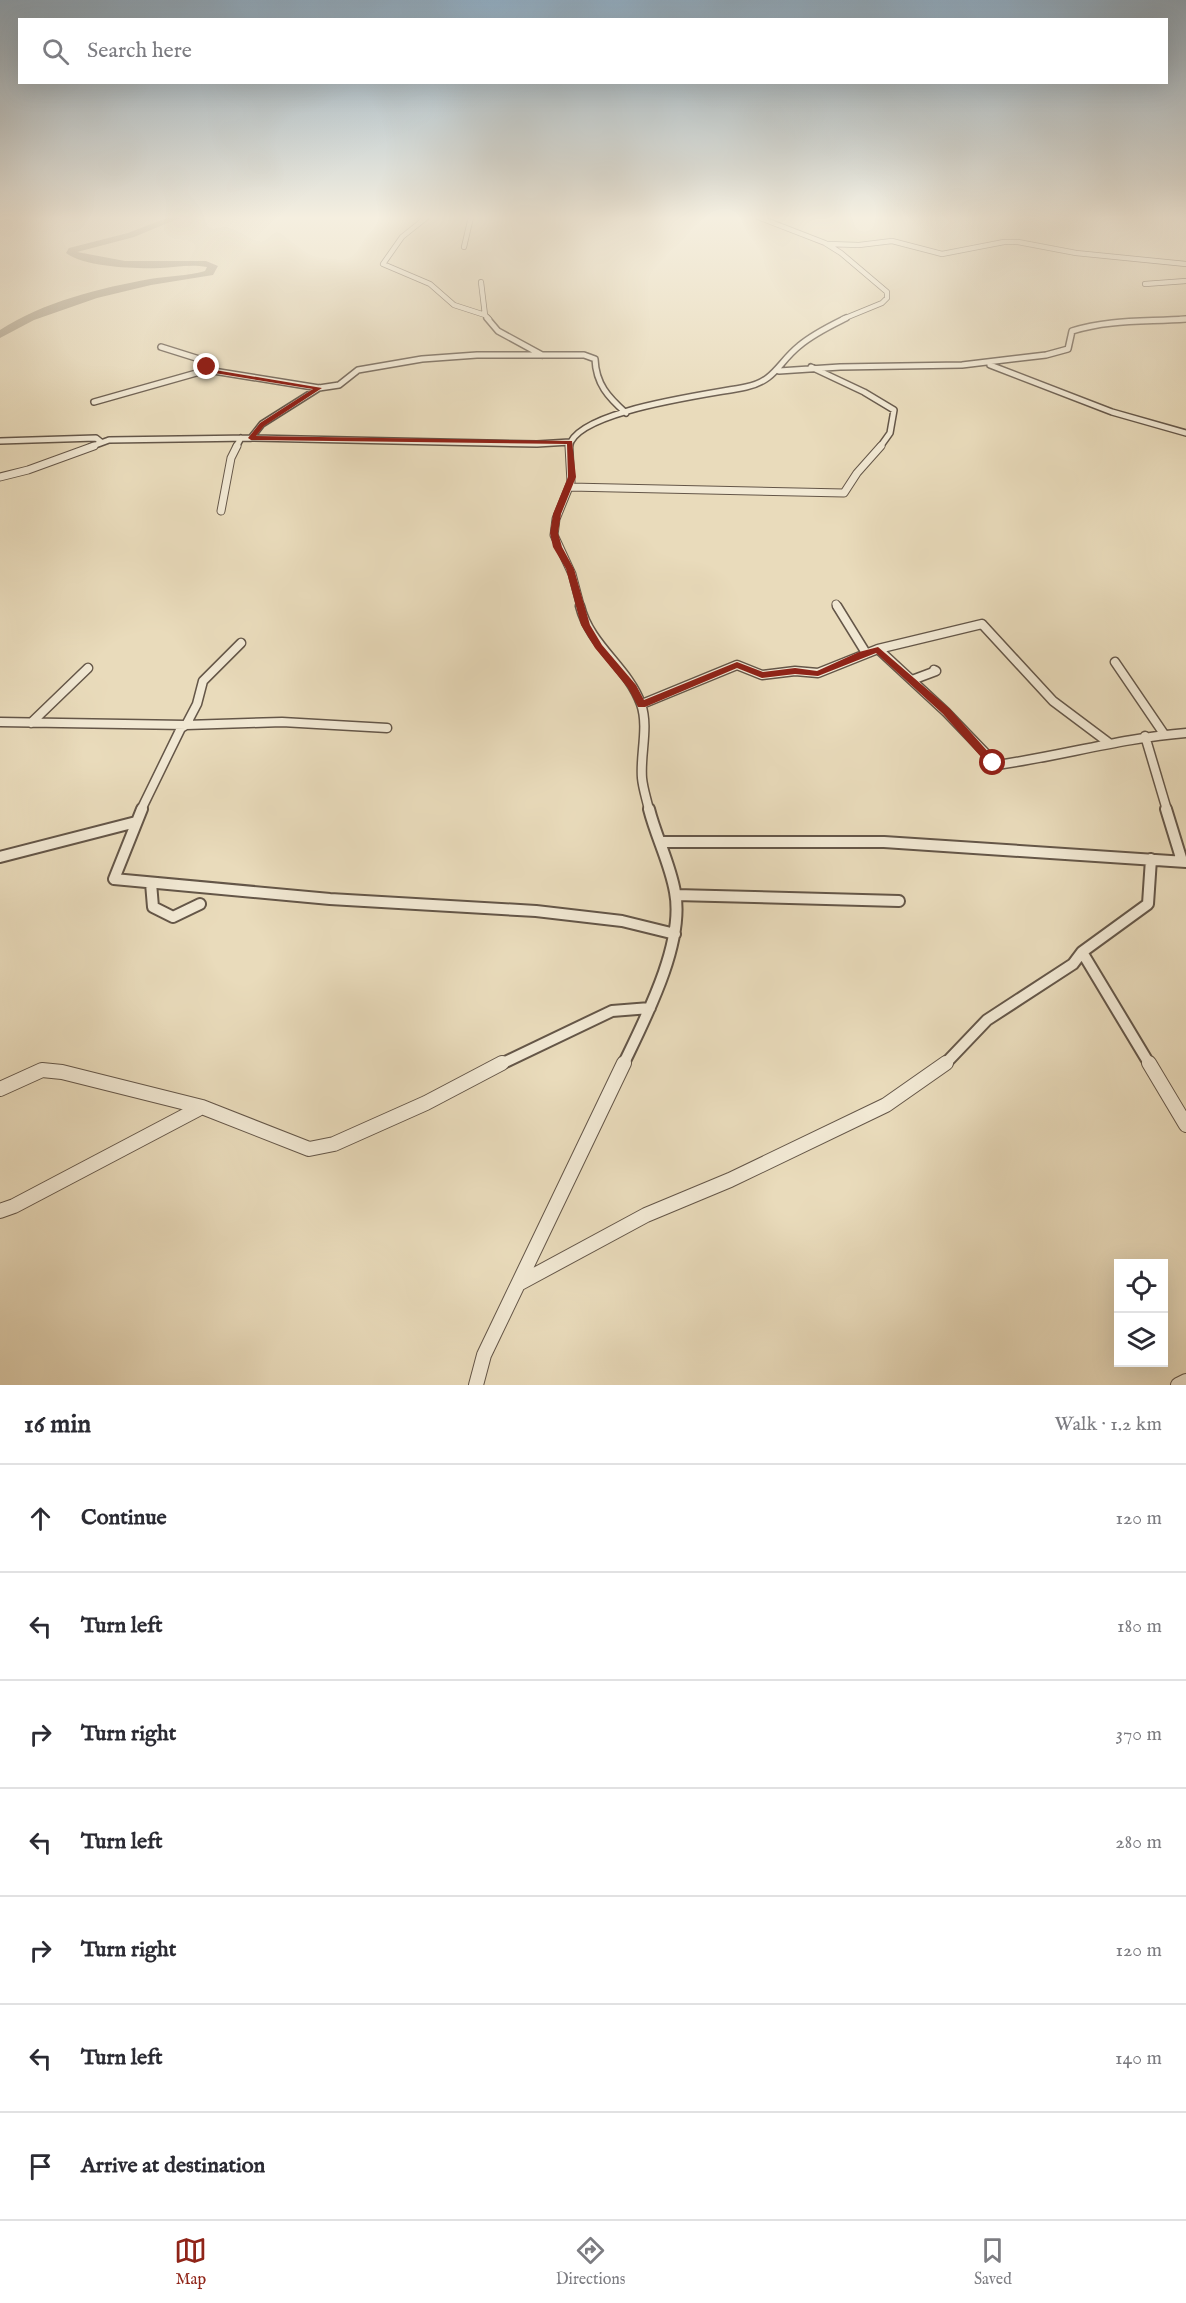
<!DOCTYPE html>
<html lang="en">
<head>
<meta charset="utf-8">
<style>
	body { margin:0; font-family:"IM FELL English",serif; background:#f2f2f3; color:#2b2b33 }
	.controls { position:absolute; right:18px; bottom:18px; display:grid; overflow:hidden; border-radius:0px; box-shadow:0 6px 24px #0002 }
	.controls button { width:54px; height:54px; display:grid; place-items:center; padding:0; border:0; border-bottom:2px solid #e1e1e2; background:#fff; color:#2b2b33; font:30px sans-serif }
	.stop { position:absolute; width:18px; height:18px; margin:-14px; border:4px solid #8f2418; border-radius:50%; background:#fff }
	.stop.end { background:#8f2418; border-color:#fff; box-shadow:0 2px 6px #0008 }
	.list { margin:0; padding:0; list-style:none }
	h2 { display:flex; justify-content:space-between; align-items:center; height:78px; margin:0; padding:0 24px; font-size:26px }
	h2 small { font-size:20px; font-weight:400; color:#7c7c81 }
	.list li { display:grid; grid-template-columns:39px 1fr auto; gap:18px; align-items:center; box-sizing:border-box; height:108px; padding:0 24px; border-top:2px solid #e1e1e2 }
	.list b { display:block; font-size:22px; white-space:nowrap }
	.list em { font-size:20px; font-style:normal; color:#7c7c81 }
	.icon { flex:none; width:33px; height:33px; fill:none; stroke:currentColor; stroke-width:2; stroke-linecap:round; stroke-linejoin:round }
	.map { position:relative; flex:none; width:1186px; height:1385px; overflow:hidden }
	.search { position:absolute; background:#fff; box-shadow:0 6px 24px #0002; left:18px; right:18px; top:18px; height:66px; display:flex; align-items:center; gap:15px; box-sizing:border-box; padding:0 21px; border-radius:0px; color:#7c7c81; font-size:22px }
	.sheet { height:834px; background:#fff }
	nav { display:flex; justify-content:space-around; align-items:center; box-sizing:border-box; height:84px; border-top:2px solid #e1e1e2; background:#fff; font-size:16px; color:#7c7c81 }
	nav a { display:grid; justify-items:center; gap:3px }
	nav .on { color:#8f2418 }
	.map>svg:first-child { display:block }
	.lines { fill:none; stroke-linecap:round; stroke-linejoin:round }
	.river { fill:#ac9f87; fill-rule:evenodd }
	.street-far5-casing { stroke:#645648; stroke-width:6 }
	.street-far4-casing { stroke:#645648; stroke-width:8 }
	.street-far3-casing { stroke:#645648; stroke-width:9 }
	.street-far2-casing { stroke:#645648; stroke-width:11 }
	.street-far1-casing { stroke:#645648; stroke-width:14 }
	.street-casing { stroke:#645648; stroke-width:16 }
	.street-far5 { stroke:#f1e8d3; stroke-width:4.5 }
	.street-far4 { stroke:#f1e8d3; stroke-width:5 }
	.street-far3 { stroke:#f1e8d3; stroke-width:7 }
	.street-far2 { stroke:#f1e8d3; stroke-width:8 }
	.street-far1 { stroke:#f1e8d3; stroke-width:10 }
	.street { stroke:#f1e8d3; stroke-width:14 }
	.route { fill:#8f2418 }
</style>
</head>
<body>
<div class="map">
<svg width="1186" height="1385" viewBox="0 0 1186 1385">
	<rect width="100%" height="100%" fill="#e9dbbb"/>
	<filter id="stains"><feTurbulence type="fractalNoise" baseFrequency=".00333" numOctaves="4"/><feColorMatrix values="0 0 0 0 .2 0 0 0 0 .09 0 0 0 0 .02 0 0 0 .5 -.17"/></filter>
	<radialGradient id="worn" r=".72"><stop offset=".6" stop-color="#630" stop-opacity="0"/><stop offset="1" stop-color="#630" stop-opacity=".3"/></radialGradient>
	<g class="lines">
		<path class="river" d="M169 217H182L134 237 77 252 125 261H206L218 266 213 275 151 285 97 298 34 320 0 338V330C43 302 100 288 150 279 168 276 187 276 205 271L207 267C191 264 176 267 160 268 136 269 84 267 66 253L69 248 128 233Z"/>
		<g class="street-far5-casing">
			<path id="street-far5" d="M427 217 402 237 383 264 430 284 454 305 485 315 489 319
				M758 217 825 243 841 253 887 292V298L882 303 843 319
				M828 244 859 245 892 241 942 254 1004 242H1018L1076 253 1186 264
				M464 247 471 217
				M481 282 485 315
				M1145 284 1186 281
				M1180 319H1186"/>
		</g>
		<g class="street-far4-casing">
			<path id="street-far4" d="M487 318 498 331 542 355
				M161 347 212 363 204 370
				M990 365 1112 412 1186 433
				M811 367 864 392 894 410 890 433 880 447
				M779 371 840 367 962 365 1046 355 1068 349 1072 331C1109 319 1147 322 1186 319
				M94 402 207 370 319 388 339 385 358 370 422 359 477 355H584L595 359C596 384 608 397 626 413
				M251 438 262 424 319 388
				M0 441 96 438 101 442
				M90 447 109 440 251 438 537 444 570 442
				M236 447 241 438
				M569 447C575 410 713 394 746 387 775 381 778 363 799 346 813 334 830 326 846 318"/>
		</g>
		<g class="street-far3-casing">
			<path id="street-far3" d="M569 446 571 482 556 519 554 535 572 574 581 608
				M0 477 28 470 94 446
				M570 487 844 493 857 473 881 446
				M221 511 231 458 237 446
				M836 604 838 608"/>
		</g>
		<g class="street-far2-casing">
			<path id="street-far2" d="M580 606C590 646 628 667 641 704 649 727 640 754 642 778 643 789 647 800 649 810
				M837 606 866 653
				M878 649 982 624 1053 701 1109 743
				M1115 662 1164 734
				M912 680 936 671 934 670
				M642 704 737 665 762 675 795 671 818 673 878 649 946 712 997 765C1061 756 1122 738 1186 733
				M0 722 186 725 197 704 203 681 241 643
				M31 723 88 668
				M1145 736 1167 810
				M141 810 181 728 186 725 282 722 387 728"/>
		</g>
		<g class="street-far1-casing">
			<path id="street-far1" d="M142 809 114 879 330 899 536 911 622 921 675 934
				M1166 809 1182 861
				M661 842H884L1186 862
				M0 857 136 822
				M151 883 153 907 173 917 200 904
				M676 895 899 901
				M1082 952 1150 1065
				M499 1065 612 1011 650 1008
				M623 1065C645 1019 685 943 675 892 670 863 656 837 649 809
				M944 1065 987 1020 1073 964 1082 952 1148 904 1151 859"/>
		</g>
		<g class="street-casing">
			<path id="street" d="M1149 1063 1186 1125
				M0 1089 42 1070 62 1072 202 1107 309 1149 334 1144 426 1103 502 1063
				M0 1211 14 1206 202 1107
				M520 1283 646 1215 730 1180 886 1105 946 1063
				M476 1385 484 1355 624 1063
				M1178 1385 1186 1381"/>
		</g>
		<use href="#street-far5" class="street-far5"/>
		<use href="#street-far4" class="street-far4"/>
		<use href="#street-far3" class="street-far3"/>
		<use href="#street-far2" class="street-far2"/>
		<use href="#street-far1" class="street-far1"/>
		<use href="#street" class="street"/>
	</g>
	<linearGradient id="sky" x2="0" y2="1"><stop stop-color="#90acc1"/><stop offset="0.53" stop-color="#f5efe0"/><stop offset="1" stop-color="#f5efe0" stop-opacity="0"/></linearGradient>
	<rect width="1186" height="411" fill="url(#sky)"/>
	<path class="route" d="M207 365 210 367 209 369 322 388 264 426 256 436 572 441 576 477 561 514 558 533 562 547 574 569 590 625 602 645 636 685 644 700 737 662 763 672 795 668 817 671 859 652 878 647 950 709 998 763 997 766H989L943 714 876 653 818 676 795 674 762 678 737 668 645 707H638L628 688 595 648 581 625 566 569 553 547 550 533 553 514 568 477 567 444 251 440 248 438 260 423 313 389 202 371Z"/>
	<rect width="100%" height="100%" filter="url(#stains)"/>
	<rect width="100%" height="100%" fill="url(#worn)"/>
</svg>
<div class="controls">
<button><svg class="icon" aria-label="locate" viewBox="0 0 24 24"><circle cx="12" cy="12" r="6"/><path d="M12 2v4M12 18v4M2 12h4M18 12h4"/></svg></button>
<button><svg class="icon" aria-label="layers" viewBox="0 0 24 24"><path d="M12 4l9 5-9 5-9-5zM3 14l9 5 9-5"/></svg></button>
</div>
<div class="stop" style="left:993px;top:763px"></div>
<div class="stop end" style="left:207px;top:367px"></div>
<div class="search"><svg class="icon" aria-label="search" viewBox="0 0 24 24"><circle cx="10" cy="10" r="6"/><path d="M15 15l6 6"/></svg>Search here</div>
</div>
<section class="sheet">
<h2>16 min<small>Walk · 1.2 km</small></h2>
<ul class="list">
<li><svg class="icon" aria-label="ahead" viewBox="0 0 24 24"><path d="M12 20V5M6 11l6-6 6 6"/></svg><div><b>Continue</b></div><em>120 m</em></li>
<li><svg class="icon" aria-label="left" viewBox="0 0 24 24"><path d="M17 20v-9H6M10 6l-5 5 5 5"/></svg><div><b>Turn left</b></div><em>180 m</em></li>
<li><svg class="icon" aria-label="right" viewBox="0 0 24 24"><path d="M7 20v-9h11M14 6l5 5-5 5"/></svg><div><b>Turn right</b></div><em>370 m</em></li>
<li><svg class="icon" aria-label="left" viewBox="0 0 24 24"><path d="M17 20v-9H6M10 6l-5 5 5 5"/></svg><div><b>Turn left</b></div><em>280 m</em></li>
<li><svg class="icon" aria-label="right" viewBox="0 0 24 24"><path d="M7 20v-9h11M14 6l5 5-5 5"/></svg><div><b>Turn right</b></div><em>120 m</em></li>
<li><svg class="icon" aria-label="left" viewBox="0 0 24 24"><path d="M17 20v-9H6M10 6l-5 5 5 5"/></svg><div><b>Turn left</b></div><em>140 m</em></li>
<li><svg class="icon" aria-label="arrive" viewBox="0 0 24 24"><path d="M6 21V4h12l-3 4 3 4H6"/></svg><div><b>Arrive at destination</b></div></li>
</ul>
</section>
<nav>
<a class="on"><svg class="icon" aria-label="map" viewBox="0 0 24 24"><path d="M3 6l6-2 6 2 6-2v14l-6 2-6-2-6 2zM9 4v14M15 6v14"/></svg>Map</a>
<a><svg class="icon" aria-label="directions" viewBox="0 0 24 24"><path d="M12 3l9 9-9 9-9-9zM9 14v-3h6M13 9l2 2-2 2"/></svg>Directions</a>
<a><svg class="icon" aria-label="saved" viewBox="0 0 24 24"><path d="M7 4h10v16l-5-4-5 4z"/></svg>Saved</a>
</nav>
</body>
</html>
